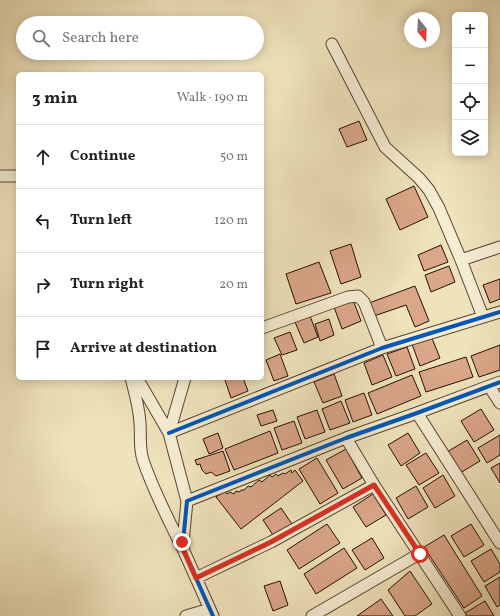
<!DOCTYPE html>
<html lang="en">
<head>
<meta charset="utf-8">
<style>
	body { margin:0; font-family:Vollkorn,serif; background:#f6f6f6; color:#222 }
	.controls { position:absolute; right:12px; top:12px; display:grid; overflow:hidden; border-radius:6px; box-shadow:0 2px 10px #0003 }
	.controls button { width:36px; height:36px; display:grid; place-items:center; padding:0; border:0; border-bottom:1px solid #e0e0e0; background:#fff; color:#222; font:20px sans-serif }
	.compass { position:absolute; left:404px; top:12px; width:36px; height:36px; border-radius:50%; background:#fff; box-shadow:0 2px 10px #0003; rotate:162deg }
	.stop { position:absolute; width:12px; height:12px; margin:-9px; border:3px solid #d93025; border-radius:50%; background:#fff }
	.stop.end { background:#d93025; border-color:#fff; box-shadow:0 1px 4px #0008 }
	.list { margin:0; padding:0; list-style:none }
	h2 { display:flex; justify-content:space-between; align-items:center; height:52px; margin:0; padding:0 16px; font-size:17px }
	h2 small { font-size:13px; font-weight:400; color:#767676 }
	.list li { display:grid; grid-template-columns:26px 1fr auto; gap:12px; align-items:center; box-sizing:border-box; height:64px; padding:0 16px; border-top:1px solid #e0e0e0 }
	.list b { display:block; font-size:15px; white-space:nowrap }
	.list em { font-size:13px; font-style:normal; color:#767676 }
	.icon { flex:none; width:22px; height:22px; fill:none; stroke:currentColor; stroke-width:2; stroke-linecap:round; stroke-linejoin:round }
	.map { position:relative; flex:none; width:500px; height:616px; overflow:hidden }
	.search { position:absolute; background:#fff; box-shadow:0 2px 10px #0003; left:16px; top:16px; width:248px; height:44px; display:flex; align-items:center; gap:10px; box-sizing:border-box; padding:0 14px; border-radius:22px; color:#767676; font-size:15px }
	.panel { position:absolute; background:#fff; box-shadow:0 2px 10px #0003; left:16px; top:72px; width:248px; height:308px; border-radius:6px }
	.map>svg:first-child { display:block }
	.building { fill:#daa789; stroke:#290d03 }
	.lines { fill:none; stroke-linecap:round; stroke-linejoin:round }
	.minor-casing { stroke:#5a4231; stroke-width:13 }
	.minor { stroke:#f5edd3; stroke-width:11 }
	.cycleway-casing { stroke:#f5edd3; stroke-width:6 }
	.cycleway { stroke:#0057b8; stroke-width:4 }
	.route { stroke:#d93025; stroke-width:5 }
</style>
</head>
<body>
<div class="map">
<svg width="500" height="616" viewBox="0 0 500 616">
	<rect width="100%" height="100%" fill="#efe3bc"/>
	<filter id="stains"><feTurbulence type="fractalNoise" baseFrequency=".005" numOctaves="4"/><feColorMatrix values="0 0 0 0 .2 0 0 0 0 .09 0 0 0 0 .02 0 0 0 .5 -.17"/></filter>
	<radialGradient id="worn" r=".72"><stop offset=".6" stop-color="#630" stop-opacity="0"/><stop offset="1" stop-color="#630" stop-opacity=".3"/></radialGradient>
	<path class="building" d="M359 121 367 140 347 147 339 129Z
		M414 186 428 217 400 230 386 199Z
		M351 244 361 277 341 284 330 251Z
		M441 245 448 262 424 271 418 255Z
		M319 262 331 293 296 304 286 274Z
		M449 266 455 282 431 292 425 275Z
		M500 279V299L490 303 483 285Z
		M415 286 429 321 415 327 406 305 374 316 369 303Z
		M353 300 361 321 342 329 334 307Z
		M310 316 318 337 304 343 295 322Z
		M329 319 334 335 320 341 315 324Z
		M290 332 297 350 282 355 274 338Z
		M431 336 440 358 420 366 412 344Z
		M500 345V370L479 377 471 356Z
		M407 347 415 369 396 376 387 354Z
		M280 354 288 376 274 381 266 360Z
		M383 355 392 377 372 385 364 363Z
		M466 357 473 377 426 392 419 372Z
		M334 374 342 396 323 403 314 382Z
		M412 375 421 396 377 414 368 393Z
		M231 378H243L248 391 231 398 225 380Z
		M364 393 372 415 353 422 345 400Z
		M341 401 350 423 330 430 322 409Z
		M481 409 494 430 474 442 461 421Z
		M273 410 277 421 261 426 257 415Z
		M317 410 325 432 305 439 297 417Z
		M294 421 302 443 282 450 274 428Z
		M270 431 278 453 234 470 225 449Z
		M218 433 223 448 209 454 203 439Z
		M408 433 420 453 401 466 388 445Z
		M500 435V455L487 463 478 448Z
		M467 440 480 461 460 473 447 452Z
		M346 449 362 478 343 489 326 460Z
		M223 451 230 471 216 476 211 472 206 474 202 470 200 464 197 465 195 460Z
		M426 453 439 473 419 485 406 465Z
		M317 458 338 493 320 504 299 469Z
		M500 463V483L491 468Z
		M291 470 292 473 295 470 303 481 241 529 216 497 225 491 227 494 230 492 234 494 236 491 239 492 242 490H244L248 486 251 487 259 480 262 482 270 475 272 477 276 474 278 476 283 473 285 474Z
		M443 475 455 496 435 508 423 488Z
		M416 486 428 507 408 519 396 498Z
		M373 494 386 515 366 527 353 507Z
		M281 508 294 527 275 538 263 520Z
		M327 524 340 543 299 569 287 550Z
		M471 524 484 545 464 557 451 536Z
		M444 535 482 596 464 608 424 547Z
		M372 538 384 558 365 570 352 550Z
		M344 548 357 568 316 594 304 574Z
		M491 549 500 564V572L484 582 471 561Z
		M410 571 432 604 415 616H405L388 590Z
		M500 577V605L497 607 485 586Z
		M280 581 288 605 273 611 264 586Z
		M381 599 393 616H357Z
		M485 601 494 616H467L465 613Z"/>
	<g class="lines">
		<g class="minor-casing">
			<path id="minor" d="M332 44 385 147 419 178 429 190 439 208 461 260 483 317
				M0 176H18
				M461 260 500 247
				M262 328 348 297 358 296 364 302 382 348
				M131 378C135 393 139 407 140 423 141 435 139 448 143 460 153 490 168 519 182 547
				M137 378 169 433 187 501
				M489 386 500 403
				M417 413 500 543
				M169 433 382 348 500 312
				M169 433 185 378
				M346 438 374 485 460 616
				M196 578 271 542 374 485
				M186 616 210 609
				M213 616 183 549V542L187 501 346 438 417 413 500 382
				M312 616 419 554"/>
		</g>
		<use href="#minor" class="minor"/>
		<g class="cycleway-casing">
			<path id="cycleway" d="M169 433 382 348 500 312
				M213 616 183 549V542L187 501 346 438 417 413 500 382"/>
		</g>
		<use href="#cycleway" class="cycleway"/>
	</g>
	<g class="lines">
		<path class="route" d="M182 542 183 549 196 578 271 542 374 485 420 554"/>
	</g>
	<rect width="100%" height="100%" filter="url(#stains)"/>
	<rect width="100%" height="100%" fill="url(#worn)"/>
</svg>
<div class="controls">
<button>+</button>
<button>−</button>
<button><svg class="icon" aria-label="locate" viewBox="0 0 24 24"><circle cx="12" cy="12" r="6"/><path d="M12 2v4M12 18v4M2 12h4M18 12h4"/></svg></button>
<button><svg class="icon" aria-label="layers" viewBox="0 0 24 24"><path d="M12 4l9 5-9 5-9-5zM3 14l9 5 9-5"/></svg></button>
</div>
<svg class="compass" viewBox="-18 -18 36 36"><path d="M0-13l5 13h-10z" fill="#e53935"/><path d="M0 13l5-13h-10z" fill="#767676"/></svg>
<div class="stop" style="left:420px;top:554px"></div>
<div class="stop end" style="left:182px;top:542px"></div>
<div class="search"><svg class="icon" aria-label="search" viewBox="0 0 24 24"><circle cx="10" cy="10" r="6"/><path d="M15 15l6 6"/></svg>Search here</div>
<section class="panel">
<h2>3 min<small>Walk · 190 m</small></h2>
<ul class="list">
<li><svg class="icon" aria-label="ahead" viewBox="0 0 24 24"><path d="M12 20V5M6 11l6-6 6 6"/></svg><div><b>Continue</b></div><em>50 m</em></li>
<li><svg class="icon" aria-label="left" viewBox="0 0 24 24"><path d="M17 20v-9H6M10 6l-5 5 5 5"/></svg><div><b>Turn left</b></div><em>120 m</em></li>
<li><svg class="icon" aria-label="right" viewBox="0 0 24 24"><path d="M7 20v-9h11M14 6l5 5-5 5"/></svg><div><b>Turn right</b></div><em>20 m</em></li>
<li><svg class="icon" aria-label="arrive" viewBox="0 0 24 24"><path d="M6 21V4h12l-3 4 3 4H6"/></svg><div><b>Arrive at destination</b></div></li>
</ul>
</section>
</div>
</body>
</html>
